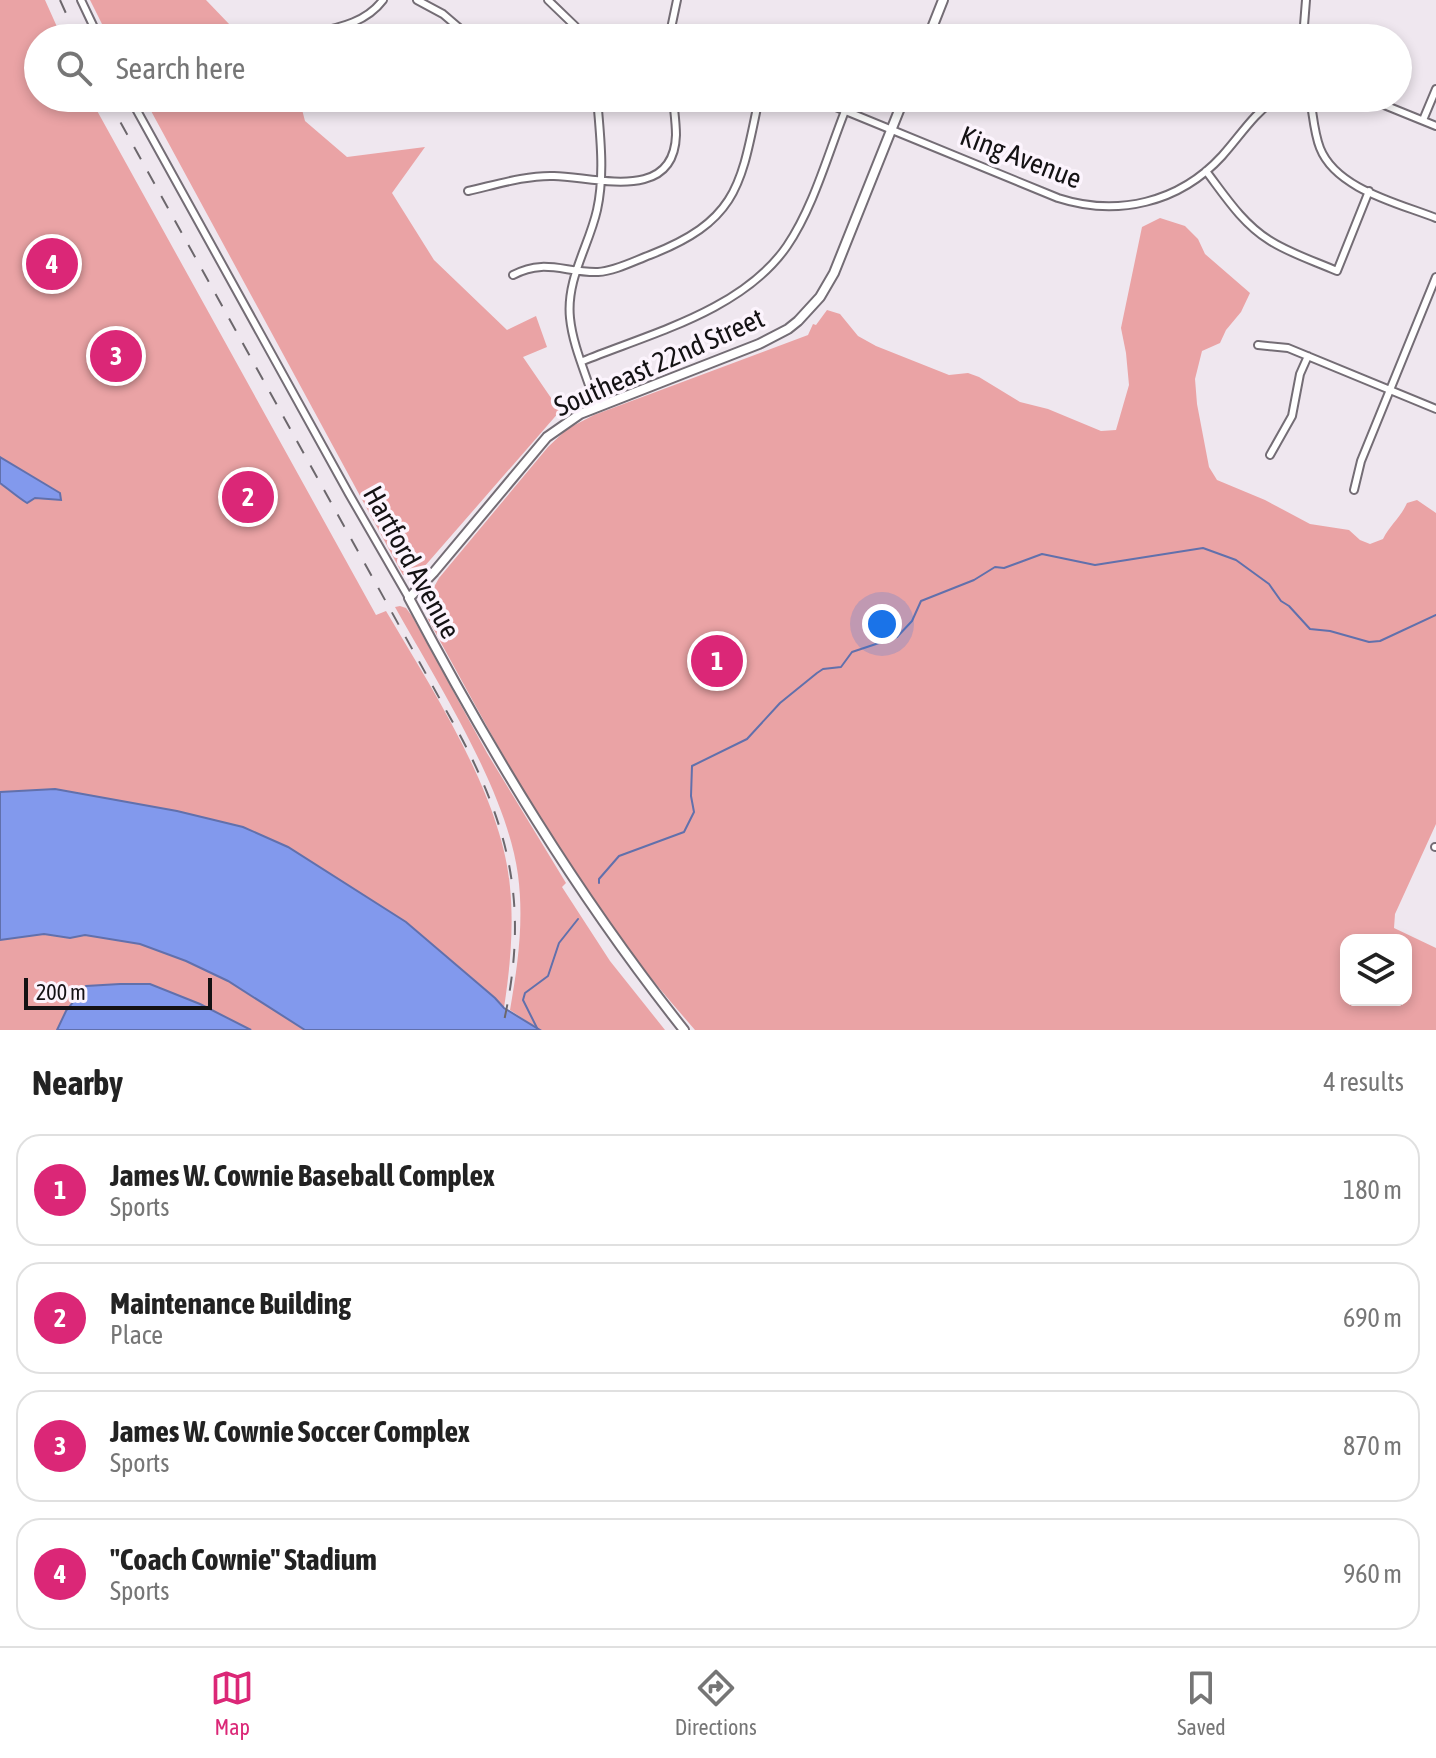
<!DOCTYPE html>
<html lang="en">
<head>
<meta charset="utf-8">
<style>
	body { margin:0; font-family:"Asap Condensed",sans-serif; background:#f2f2f2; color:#222 }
	.controls { position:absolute; right:24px; bottom:24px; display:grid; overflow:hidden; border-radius:16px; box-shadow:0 4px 12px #0003 }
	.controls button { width:72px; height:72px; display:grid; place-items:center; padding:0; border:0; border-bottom:2px solid #e0e0e0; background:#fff; color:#222; font:40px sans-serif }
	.scale { position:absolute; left:24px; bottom:20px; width:188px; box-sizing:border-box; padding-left:8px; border:4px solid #141214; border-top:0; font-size:22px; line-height:28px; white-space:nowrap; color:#141214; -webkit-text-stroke:6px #fcf4fd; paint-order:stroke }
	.you { position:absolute; left:882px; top:624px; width:28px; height:28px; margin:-20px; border:6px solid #fff; border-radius:50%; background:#1a73e8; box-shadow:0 0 0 12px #1a73e833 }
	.badge { display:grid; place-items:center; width:52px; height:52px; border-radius:50%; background:#db2777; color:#fff; font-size:26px; font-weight:700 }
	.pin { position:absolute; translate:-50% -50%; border:4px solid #fff; box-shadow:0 2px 8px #0006 }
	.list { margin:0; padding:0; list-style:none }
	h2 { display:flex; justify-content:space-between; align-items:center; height:104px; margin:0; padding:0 32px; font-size:34px }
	h2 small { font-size:26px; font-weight:400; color:#767676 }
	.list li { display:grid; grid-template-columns:52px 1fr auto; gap:24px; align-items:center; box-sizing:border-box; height:112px; margin:0 16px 16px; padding:0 16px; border:2px solid #e0e0e0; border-radius:24px }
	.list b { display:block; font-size:30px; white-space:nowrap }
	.list p { margin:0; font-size:26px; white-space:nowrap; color:#767676 }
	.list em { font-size:26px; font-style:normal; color:#767676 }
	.icon { flex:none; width:44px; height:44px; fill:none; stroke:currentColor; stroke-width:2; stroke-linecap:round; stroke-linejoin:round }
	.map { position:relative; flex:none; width:1436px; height:1030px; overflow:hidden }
	.search { position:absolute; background:#fff; box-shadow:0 4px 12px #0003; left:24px; right:24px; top:24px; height:88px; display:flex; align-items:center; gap:20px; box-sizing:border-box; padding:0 28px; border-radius:44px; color:#767676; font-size:30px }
	.sheet { height:616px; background:#fff }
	nav { display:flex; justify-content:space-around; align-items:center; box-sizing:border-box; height:112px; border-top:2px solid #e0e0e0; background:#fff; font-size:22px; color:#767676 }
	nav a { display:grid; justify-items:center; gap:4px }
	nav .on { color:#db2777 }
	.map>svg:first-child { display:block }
	.green { fill:#eaa3a5; fill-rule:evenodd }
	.water { fill:#8299ed; stroke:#6170ac; stroke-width:2 }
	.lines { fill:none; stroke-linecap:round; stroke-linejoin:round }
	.stream { stroke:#6170ac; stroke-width:2 }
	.minor-casing { stroke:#746d75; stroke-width:10 }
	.tertiary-casing { stroke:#746d75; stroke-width:12 }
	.minor { stroke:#fff; stroke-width:6 }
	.tertiary { stroke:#fff; stroke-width:8 }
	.rail { stroke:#6c676c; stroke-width:2; stroke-dasharray:14 14; stroke-linecap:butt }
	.labels { text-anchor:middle; stroke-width:7; stroke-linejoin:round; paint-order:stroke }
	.street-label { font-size:28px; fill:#141214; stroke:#fcf4fd }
</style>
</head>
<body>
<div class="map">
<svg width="1436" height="1030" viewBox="0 0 1436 1030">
	<rect width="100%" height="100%" fill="#efe7ef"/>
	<path class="green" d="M0 0H45L62 38H38V98H90L376 615 386 611C432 689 502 796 510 887 514 928 510 968 504 1008L495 998 406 922 288 848 243 827 177 811 55 789 0 792Z
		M90 0H206L230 25V38H109Z
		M144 98H258L261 100 299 98 305 121 347 157 425 147 392 193 434 260 507 330 536 316 547 347 523 357 560 411 417 575H403Z
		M1160 218 1185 226 1198 239 1205 254 1250 293 1241 312 1226 330 1220 343 1202 351 1195 379 1197 404 1209 467 1217 480 1265 500 1310 524 1349 530 1360 540 1370 544 1383 539C1390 525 1401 517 1407 503L1417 500 1436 513V824L1395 914 1394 928 1436 948V1030H695C656 985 618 940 585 890 527 803 478 710 428 619 423 602 431 593 439 578L548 447 567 429 594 415 808 335 813 324 816 325 827 310 840 314 858 336 876 346 949 375 968 373 979 377 1020 402 1048 409 1101 431 1116 430 1129 385 1126 353 1121 328 1142 227ZM1346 940H1406V1000H1346Z
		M400 606 406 608 412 616 487 753 566 883 562 887 610 961 665 1030H540L510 1010C518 964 524 921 518 875 507 791 437 682 395 607Z
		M44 934 70 938 85 935 118 940 140 944 186 961 228 981 305 1030H251L200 1004 150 984 86 986 66 1011 57 1030H0V940Z"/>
	<path class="water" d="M0 457 60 493 61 500 35 498 27 503C20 499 8 489 0 483Z
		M55 789 177 811 243 827 288 847 406 922 495 998 504 1008 540 1030H305L228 981 186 961 140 944 85 935 70 938 44 934 0 940V792Z
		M120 984H150L200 1004 251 1030H57L66 1011 86 986Z"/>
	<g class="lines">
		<path class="stream" d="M599 883V879L619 856 684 832 694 812 691 796 692 766 747 739 780 703 817 673 823 669 841 667 852 652 897 637 912 621 921 601 974 580 995 567 1004 568 1042 554 1095 565 1203 548 1236 560 1269 584 1281 601 1289 606 1310 629 1330 631 1369 642 1380 641 1436 615
			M538 1030 523 1000 525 993 548 976 559 943 578 919"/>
		<g class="minor-casing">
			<path id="minor" d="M81 0 99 38
				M417 0 443 14 471 38
				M548 0 575 26 582 38
				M294 38C326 29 362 28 383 0
				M669 38 677 0
				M1303 38 1306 0
				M130 98 349 494 409 598
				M814 98 1058 198C1117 217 1179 203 1222 156 1241 135 1253 114 1277 98
				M1310 98C1313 114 1314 133 1320 148 1336 189 1398 203 1436 218
				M1367 98 1436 126
				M356 107C390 92 433 103 469 98
				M1423 120 1436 89
				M1206 171C1225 196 1242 223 1269 240 1289 253 1314 261 1337 271L1369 191
				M468 191C495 185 526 175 554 176 596 177 674 203 676 135 676 123 674 110 673 98
				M513 275C545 258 565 273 598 272 615 271 634 261 650 255 739 220 741 184 759 98
				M1258 345 1288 348 1436 409
				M583 361C652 333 743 310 787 246 813 208 828 154 845 111
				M596 407C588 378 573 348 570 318 566 279 589 246 597 210 605 174 600 134 597 98
				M1270 455 1292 416 1300 374 1308 356
				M1354 490 1361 461 1436 277
				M1435 847H1436"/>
		</g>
		<g class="tertiary-casing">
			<path id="tertiary" d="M928 38 943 0
				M684 1030C576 894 490 751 409 598L434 572 547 437 580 414 759 344 788 329 798 321 820 297 834 273 904 98"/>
		</g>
		<use href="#minor" class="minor"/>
		<use href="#tertiary" class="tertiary"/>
		<path class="rail" d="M60 0 77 38
			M107 98 462 739C515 840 528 918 502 1030"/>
	</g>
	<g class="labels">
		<g class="street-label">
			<text transform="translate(1021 157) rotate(21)" y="10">King Avenue</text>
			<text transform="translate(659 362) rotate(-24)" y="10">Southeast 22nd Street</text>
			<text transform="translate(412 562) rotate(61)" y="10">Hartford Avenue</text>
		</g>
	</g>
</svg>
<div class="controls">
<button><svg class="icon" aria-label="layers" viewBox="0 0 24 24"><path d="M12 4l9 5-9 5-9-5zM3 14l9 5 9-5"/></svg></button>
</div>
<div class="scale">200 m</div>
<div class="you"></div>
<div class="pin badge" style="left:717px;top:661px">1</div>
<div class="pin badge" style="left:248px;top:497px">2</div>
<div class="pin badge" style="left:116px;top:356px">3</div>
<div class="pin badge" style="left:52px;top:264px">4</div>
<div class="search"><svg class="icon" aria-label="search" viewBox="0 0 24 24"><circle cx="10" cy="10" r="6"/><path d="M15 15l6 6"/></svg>Search here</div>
</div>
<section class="sheet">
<h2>Nearby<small>4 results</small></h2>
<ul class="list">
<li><span class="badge">1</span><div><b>James W. Cownie Baseball Complex</b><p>Sports</p></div><em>180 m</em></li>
<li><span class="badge">2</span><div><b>Maintenance Building</b><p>Place</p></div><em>690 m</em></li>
<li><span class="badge">3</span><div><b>James W. Cownie Soccer Complex</b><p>Sports</p></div><em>870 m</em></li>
<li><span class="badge">4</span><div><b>&quot;Coach Cownie&quot; Stadium</b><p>Sports</p></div><em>960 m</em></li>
</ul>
</section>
<nav>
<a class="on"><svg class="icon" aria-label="map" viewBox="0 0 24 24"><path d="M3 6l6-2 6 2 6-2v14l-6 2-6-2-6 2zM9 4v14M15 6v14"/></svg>Map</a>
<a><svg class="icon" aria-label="directions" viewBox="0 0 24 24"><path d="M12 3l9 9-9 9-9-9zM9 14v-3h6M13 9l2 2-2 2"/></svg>Directions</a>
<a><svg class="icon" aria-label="saved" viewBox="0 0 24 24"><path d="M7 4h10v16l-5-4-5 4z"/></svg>Saved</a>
</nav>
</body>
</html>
